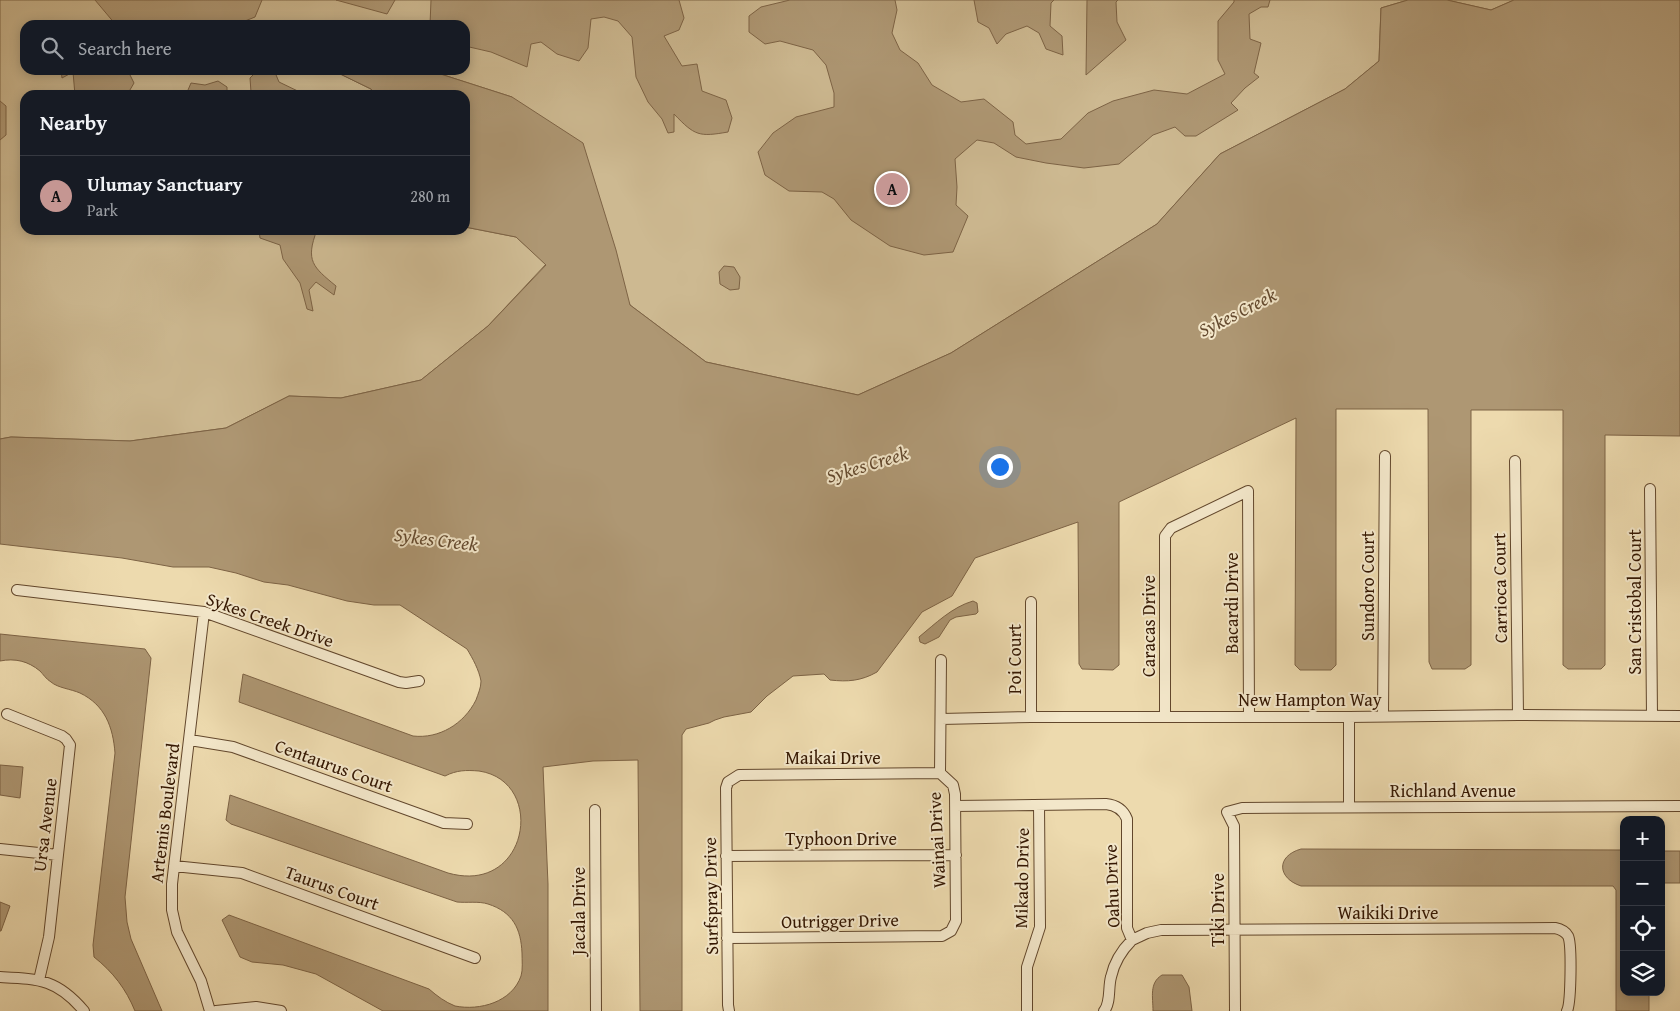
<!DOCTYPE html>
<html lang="en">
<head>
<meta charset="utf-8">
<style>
	body { margin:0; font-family:"Gentium Book Plus",serif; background:#20242c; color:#f1f3f6 }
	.controls { position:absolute; right:15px; bottom:15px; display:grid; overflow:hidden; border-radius:10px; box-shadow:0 2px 12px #0003 }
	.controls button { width:45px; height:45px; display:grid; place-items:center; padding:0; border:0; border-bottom:1px solid #363941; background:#171b24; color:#f1f3f6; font:25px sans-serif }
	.you { position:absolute; left:999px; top:466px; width:18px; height:18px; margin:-12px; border:4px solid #fff; border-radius:50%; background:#1a73e8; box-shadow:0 0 0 8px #1a73e833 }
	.badge { display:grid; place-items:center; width:32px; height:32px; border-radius:50%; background:#c59692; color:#111; font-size:16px; font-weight:700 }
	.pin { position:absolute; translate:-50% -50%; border:2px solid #fff; box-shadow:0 1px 5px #0006 }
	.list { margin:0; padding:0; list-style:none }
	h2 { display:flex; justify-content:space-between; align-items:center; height:65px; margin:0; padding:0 20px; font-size:21px }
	h2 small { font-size:16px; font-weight:400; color:#9ea1a6 }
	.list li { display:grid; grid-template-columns:32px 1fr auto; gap:15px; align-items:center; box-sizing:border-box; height:80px; padding:0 20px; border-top:1px solid #363941 }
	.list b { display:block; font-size:19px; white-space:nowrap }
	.list p { margin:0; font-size:16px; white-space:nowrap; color:#9ea1a6 }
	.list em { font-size:16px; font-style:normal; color:#9ea1a6 }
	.icon { flex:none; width:28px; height:28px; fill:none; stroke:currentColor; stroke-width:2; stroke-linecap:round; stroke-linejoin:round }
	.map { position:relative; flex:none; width:1680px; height:1011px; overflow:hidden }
	.search { position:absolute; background:#171b24; box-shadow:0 2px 12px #0003; left:20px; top:20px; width:450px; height:55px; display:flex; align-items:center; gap:12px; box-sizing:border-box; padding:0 18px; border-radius:15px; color:#9ea1a6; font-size:19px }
	.panel { position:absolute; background:#171b24; box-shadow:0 2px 12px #0003; left:20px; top:90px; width:450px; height:145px; border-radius:15px }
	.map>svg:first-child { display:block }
	.green { fill:#cdb991; stroke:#806849 }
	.water { fill:#ae9773; stroke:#7d6345 }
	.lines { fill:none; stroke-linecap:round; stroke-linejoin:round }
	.minor-casing { stroke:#62472c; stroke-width:12 }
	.minor { stroke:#f3e7ca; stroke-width:10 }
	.labels { text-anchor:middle; stroke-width:4; stroke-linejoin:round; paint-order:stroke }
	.street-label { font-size:18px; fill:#331601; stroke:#f3e7ca }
	.water-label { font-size:19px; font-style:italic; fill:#644a2f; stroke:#f3e7ca }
</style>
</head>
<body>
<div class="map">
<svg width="1680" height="1011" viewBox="0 0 1680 1011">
	<rect width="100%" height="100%" fill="#eddaae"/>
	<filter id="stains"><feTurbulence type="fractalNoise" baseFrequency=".004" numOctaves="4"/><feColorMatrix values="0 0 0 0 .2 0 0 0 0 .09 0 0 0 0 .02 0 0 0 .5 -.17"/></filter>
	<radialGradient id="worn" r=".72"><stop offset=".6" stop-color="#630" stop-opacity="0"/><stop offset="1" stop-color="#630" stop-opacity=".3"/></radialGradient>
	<path class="green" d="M0 0H1408L1381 8 1379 61 1345 89 1220 154 1157 224 951 353 858 395 706 362 630 305 512 97 428 70H465V25H25V70H332L371 89 376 95H25V230H465V227L516 237 546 264 488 326 421 380 341 398 289 396 226 428 130 441 11 437 0 439Z
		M1447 0H1514L1491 10Z"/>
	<path class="water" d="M95 0H262L255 17 235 25H116Z
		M336 0H395L387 14Z
		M431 0H679L684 18 679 30 664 36 682 66 697 64 702 91 726 100 732 118 728 132C699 137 695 136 674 114V132L668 133 662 119 648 102 636 77 632 37 618 21 604 17 591 19 588 48 579 61 557 54 541 42 531 44 527 67 491 52 465 46V25H430Z
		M790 0H895L897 10 892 33 900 50 918 63 932 85 961 102 984 99 1013 122 1015 135 1026 144 1061 139 1088 113 1113 101 1154 90 1187 94 1225 74 1218 60V21L1234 2V0H1270L1268 7H1261L1249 14 1250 39 1261 43 1254 73 1259 77 1245 88 1231 103 1238 110 1196 136H1185L1175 127 1153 135 1119 164 1084 168 1046 163 1016 157 994 143 977 140 955 159 957 187 956 205 968 216 953 252 924 255 890 246 851 220 834 199 822 192 789 191 765 175 758 152 773 133 796 117 834 107V93L826 65 813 50 780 41 765 44 749 32V16L761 7Z
		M974 0H1054L1051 3 1050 26 1062 36 1063 55 1046 49 1039 33 1027 26 1006 34 997 44 989 28 978 22Z
		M1087 0H1118L1116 2 1117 22 1126 40 1086 75Z
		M1408 0H1447L1491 10 1514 0H1680V436L1605 435V665L1601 669H1568L1563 665V410H1471V665L1465 669H1432L1429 662 1428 409H1336V665L1331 670H1300L1295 665 1296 418 1119 502V665L1113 670 1082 669 1079 664 1078 522 975 558 952 596 922 612 877 672C861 681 848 682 830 680L824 674 793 676 767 696 751 712 724 717 715 720 709 723 686 729 682 735V1011H640L638 760 593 761 543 767 548 884V1011H383L316 974 283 965 252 962 240 957 222 920 229 915 429 989C437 996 445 1002 455 1006 480 1011 512 1002 521 976 523 970 522 960 522 953 521 929 513 912 488 904 479 901 467 903 457 902L231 824 226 820 230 795 448 873C529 896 547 781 479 771 466 770 457 770 445 776L239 702 243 674 413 736C439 739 464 724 476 700 478 694 481 688 481 681 479 670 473 659 467 649L400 605H374L347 601 288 585 264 582 236 573 209 567H173L122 558 0 544V439L11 437 130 441 226 428 289 396 341 398 421 380 488 326 546 265 516 237 465 227V95H376L371 89 332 70H428L512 97 583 143 616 250 630 305 706 362 858 395 951 353 1157 224 1220 154 1345 89 1379 61 1381 8Z
		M61 70H124L128 71 134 83 127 95H95L84 91 75 95 73 72 62 78Z
		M258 70H274L279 82 306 95H247L251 92 250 78Z
		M218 81 227 87V95H193L188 90 191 83 205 85Z
		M0 101 6 106V135L0 140Z
		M259 230H317C305 261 313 267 336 286L334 295 316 282 309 290 313 311 307 309 300 283 283 259 280 245 260 238Z
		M724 266 734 267 740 277 739 289 730 290 720 284 719 272Z
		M973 601 977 603 978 612 976 614 956 617 950 620 939 637 925 644 920 642 919 637C935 624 952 607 973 601Z
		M0 634 145 649 151 658 125 897 127 922 131 939 162 1011H135C126 989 113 972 94 957L93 945 115 753C113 727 105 705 80 693 71 689 58 688 51 682 46 679 43 674 40 671 28 661 15 658 0 661Z
		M0 765 23 767 20 798 0 795Z
		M1301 849 1624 850V992H1649V1011H1616V890L1613 886H1301C1277 878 1276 856 1301 849Z
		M1661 851H1680V883H1661Z
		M0 902 10 906 1 931H0Z
		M1162 975H1182L1189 987 1192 1011H1153C1153 997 1149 983 1162 975Z"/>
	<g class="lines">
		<g class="minor-casing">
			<path id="minor" d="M1515 461 1518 715
				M1650 489 1652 716
				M17 590 204 612 399 682 406 683 419 681
				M1031 602V717
				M204 612 172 884V910L177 932 201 981 210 1011
				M7 714 62 736 66 739 70 745 49 937 39 980
				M1165 716V536L1171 528 1248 491 1249 716
				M1383 716 1385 456
				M1349 717V807
				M941 719 1031 717H1349L1518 715 1680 716
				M190 740 233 747 444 823 467 824
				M955 806 1106 804C1116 805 1123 809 1127 819V928L1132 940C1122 950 1114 963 1111 977 1108 987 1111 1003 1104 1011
				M595 810 596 1011
				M0 849 58 855
				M726 856 956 855
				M174 866 242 873 475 958
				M727 938 942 936 951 931 956 921 955 794 953 785 940 773 941 660
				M1132 940 1147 933 1161 930 1555 928C1560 929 1565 931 1568 936 1572 944 1571 1003 1567 1011
				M0 977C39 979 57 979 84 1011
				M216 1011 256 1007 281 1011
				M729 1011 728 1005 726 788 728 782 739 775 940 773
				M1027 1011V967L1040 927 1039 805
				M1235 1011 1234 826 1227 812 1242 808 1680 806"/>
		</g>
		<use href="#minor" class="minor"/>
	</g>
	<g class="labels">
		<g class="street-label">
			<text transform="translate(1368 586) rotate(-90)" y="6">Sundoro Court</text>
			<text transform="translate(1500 588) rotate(-91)" y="6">Carrioca Court</text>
			<text transform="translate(1635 602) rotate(-90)" y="6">San Cristobal Court</text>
			<text transform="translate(1232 603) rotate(-90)" y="6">Bacardi Drive</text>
			<text transform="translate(270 620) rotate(19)" y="6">Sykes Creek Drive</text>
			<text transform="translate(1149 626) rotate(-90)" y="6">Caracas Drive</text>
			<text transform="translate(1015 659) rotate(-90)" y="6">Poi Court</text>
			<text x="1310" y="706">New Hampton Way</text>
			<text x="833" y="764">Maikai Drive</text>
			<text transform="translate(334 766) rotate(20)" y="6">Centaurus Court</text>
			<text x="1453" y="797">Richland Avenue</text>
			<text transform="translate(165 813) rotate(-83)" y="6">Artemis Boulevard</text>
			<text transform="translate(45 825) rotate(-83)" y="6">Ursa Avenue</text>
			<text x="841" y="845">Typhoon Drive</text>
			<text transform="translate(937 840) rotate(-93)" y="6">Wainai Drive</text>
			<text transform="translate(1022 878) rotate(-89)" y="6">Mikado Drive</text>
			<text transform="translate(1112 886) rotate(-92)" y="6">Oahu Drive</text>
			<text transform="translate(332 888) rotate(20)" y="6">Taurus Court</text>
			<text transform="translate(711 896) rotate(-91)" y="6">Surfspray Drive</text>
			<text transform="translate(1218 910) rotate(-90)" y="6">Tiki Drive</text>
			<text transform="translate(579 911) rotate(-90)" y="6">Jacala Drive</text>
			<text x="1388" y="919">Waikiki Drive</text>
			<text transform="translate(840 921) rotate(-1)" y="6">Outrigger Drive</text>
		</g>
		<g class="water-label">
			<text transform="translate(1237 312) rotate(-27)" y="7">Sykes Creek</text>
			<text transform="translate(867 464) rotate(-17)" y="7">Sykes Creek</text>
			<text transform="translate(436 539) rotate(7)" y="7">Sykes Creek</text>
		</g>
	</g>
	<rect width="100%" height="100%" filter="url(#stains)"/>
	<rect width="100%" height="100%" fill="url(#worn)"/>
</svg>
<div class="controls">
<button>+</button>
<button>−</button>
<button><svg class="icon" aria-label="locate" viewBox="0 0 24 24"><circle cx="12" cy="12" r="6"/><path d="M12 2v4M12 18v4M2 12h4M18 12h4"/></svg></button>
<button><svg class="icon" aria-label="layers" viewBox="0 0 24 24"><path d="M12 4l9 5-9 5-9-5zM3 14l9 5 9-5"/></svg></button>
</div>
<div class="you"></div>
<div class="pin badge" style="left:892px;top:189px">A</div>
<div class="search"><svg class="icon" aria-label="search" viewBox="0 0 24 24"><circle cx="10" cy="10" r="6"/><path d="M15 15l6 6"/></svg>Search here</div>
<section class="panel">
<h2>Nearby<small></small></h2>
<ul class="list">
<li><span class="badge">A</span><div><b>Ulumay Sanctuary</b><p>Park</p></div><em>280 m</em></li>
</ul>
</section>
</div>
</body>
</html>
